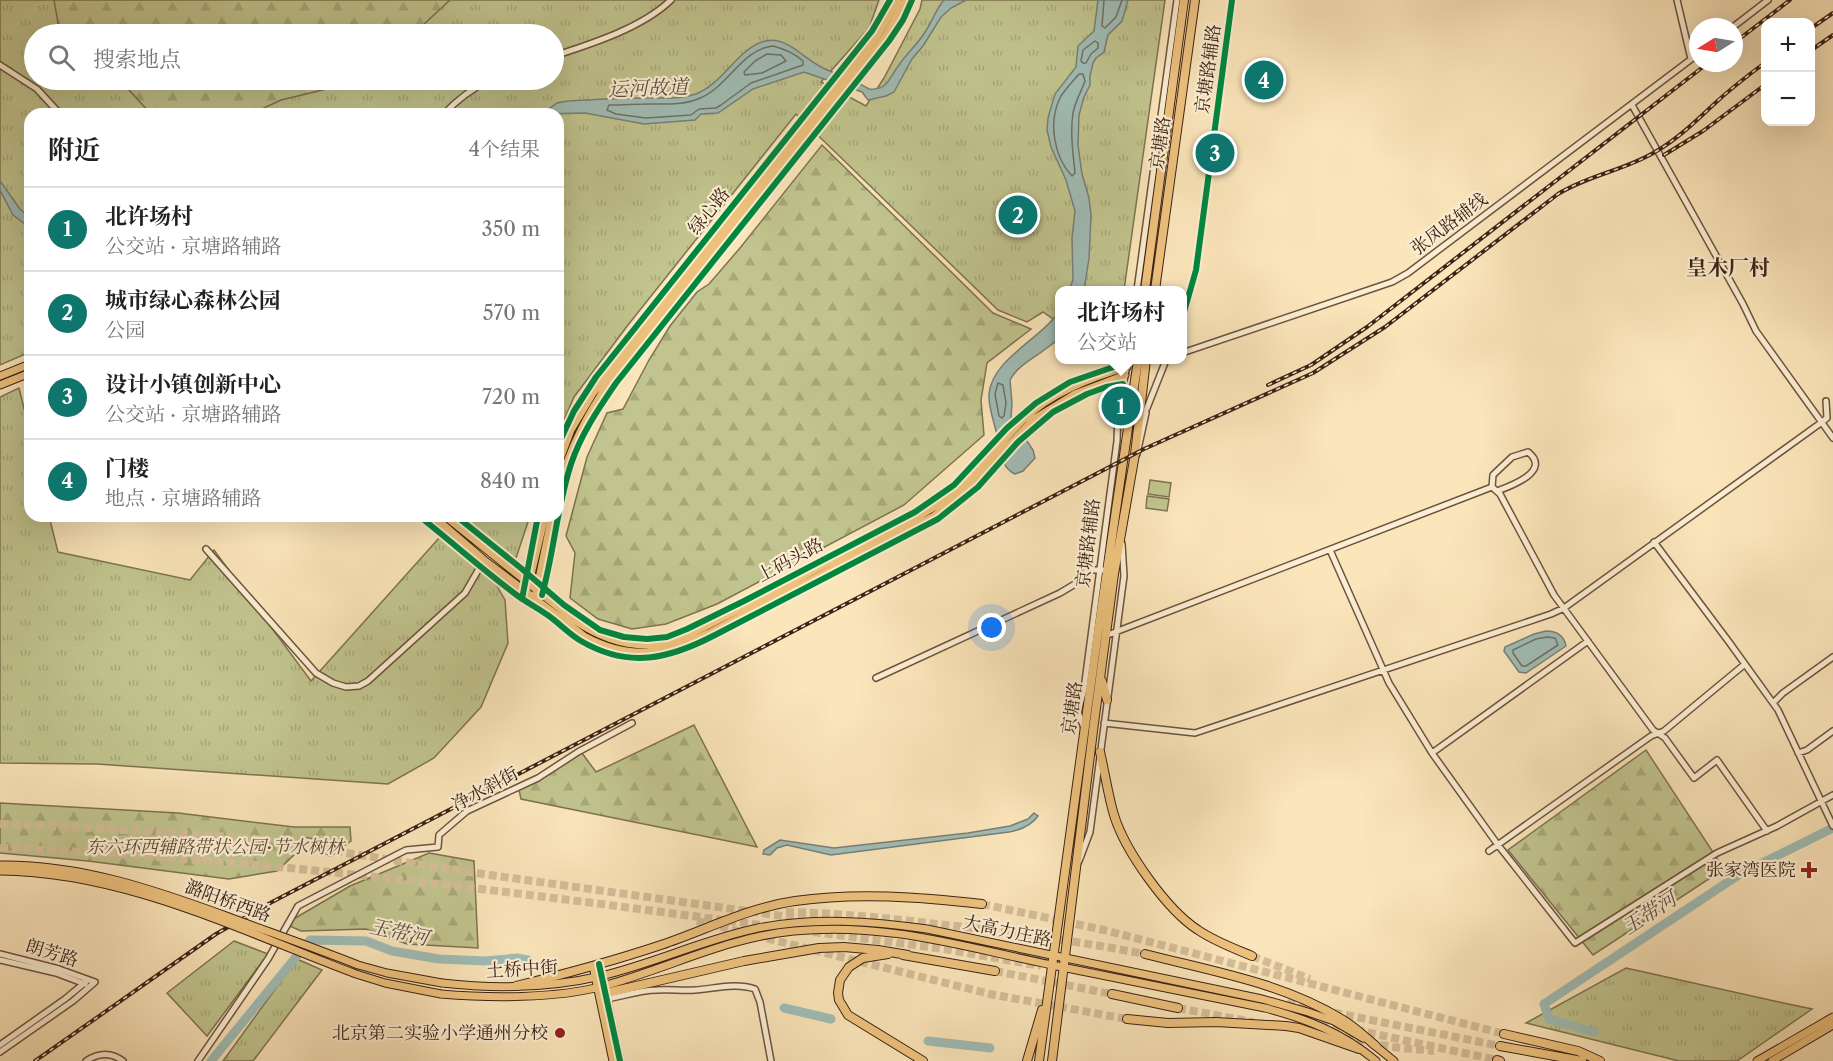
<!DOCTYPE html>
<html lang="zh">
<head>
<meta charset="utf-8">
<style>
	body { margin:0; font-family:"Libre Caslon Text","Noto Serif SC",serif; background:#f2f2f2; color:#222 }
	.controls { position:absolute; right:18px; top:18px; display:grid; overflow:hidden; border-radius:12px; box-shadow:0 6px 24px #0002 }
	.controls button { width:54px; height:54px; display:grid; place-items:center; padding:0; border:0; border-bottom:2px solid #e0e0e0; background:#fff; color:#222; font:30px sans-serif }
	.compass { position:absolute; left:1689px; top:18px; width:54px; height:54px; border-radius:50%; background:#fff; box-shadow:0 6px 24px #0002; rotate:259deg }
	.you { position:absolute; left:992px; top:628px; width:21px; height:21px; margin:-15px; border:4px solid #fff; border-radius:50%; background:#1a73e8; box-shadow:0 0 0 9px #1a73e833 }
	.badge { display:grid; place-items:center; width:39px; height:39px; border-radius:50%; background:#0f766e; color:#fff; font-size:20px; font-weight:700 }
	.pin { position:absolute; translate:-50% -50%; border:3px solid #fff; box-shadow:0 2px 6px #0006 }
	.popup { position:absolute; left:1055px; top:286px; width:132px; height:78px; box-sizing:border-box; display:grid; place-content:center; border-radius:12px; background:#fff; filter:drop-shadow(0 2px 4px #0005); font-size:20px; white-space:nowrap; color:#767676 }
	.popup b { font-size:22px; color:#222 }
	.popup::after { content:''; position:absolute; left:50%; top:100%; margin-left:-12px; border:12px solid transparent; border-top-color:#fff }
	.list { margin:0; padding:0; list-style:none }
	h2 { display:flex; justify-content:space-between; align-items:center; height:78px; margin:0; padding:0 24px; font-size:26px }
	h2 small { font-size:20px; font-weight:400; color:#767676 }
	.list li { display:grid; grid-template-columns:39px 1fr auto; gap:18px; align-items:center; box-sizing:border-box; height:84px; padding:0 24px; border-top:2px solid #e0e0e0 }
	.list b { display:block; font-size:22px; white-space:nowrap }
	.list p { margin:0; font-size:20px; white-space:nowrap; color:#767676 }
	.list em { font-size:20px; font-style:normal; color:#767676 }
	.icon { flex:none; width:33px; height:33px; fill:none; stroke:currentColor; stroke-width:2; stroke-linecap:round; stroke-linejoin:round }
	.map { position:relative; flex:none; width:1833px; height:1061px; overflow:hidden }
	.search { position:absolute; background:#fff; box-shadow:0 6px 24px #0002; left:24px; top:24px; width:540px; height:66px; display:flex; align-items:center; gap:15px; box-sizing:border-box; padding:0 21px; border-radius:33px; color:#767676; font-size:22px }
	.panel { position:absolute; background:#fff; box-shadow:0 6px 24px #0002; left:24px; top:108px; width:540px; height:414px; border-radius:18px }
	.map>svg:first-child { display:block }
	.grass { fill:url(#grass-tufts); stroke:#7e7352; stroke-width:1.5; fill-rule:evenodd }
	.forest { fill:url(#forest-firs); stroke:#7e7352; stroke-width:1.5 }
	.pitch { fill:#c1c48e; stroke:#7e7352; stroke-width:1.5 }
	.water { fill:#a0bdb6; stroke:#787f76; stroke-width:1.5 }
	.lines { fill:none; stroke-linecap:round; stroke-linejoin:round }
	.shore { stroke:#6e7066; stroke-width:1.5 }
	.river { stroke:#a0bdb6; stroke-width:9 }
	.highway-tunnel { stroke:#d5be99; stroke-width:8; stroke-dasharray:8 4; stroke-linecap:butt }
	.minor-casing { stroke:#6c533f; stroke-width:8 }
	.major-casing { stroke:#3c2216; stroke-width:9 }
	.highway-casing { stroke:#3c2216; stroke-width:10 }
	.minor { stroke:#fceed2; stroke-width:5 }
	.major { stroke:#eec27d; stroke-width:7 }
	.highway { stroke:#eec27d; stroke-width:8 }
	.rail-casing { stroke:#3c2216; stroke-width:4 }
	.rail { stroke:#fceed2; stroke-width:1.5; stroke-dasharray:4.5; stroke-linecap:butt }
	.major-bridge-casing { stroke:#3c2216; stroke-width:9; stroke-linecap:butt }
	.major-bridge { stroke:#eec27d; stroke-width:7 }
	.cycleway-casing { stroke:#fceed2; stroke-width:10 }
	.cycleway { stroke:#00873e; stroke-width:6 }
	.poi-dot { fill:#8f2418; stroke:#fceed2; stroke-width:2 }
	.labels { text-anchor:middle; stroke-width:4.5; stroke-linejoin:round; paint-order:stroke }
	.street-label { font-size:18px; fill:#3c2216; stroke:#fceed2 }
	.park-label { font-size:18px; font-style:italic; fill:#5d4a34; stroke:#fceed2 }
	.poi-label { font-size:18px; fill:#3c2216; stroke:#fceed2; text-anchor:end }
	.water-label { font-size:20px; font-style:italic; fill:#5a5046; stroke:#fceed2 }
	.quarter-label { font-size:21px; font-weight:bold; fill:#3c2216; stroke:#fceed2 }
</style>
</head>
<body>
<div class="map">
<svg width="1833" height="1061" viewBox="0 0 1833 1061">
	<defs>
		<pattern id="grass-tufts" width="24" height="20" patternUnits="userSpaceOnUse" patternTransform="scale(1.5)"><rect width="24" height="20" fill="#c1c48e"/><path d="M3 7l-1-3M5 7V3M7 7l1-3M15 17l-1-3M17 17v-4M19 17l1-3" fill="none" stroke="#a7a87a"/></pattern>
		<pattern id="forest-firs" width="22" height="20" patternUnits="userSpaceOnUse" patternTransform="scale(1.5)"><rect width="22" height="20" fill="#c1c48e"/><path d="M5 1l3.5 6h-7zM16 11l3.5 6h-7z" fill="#a7a87a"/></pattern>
	</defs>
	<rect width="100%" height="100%" fill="#fbe5ba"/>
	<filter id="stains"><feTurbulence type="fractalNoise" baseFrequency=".00333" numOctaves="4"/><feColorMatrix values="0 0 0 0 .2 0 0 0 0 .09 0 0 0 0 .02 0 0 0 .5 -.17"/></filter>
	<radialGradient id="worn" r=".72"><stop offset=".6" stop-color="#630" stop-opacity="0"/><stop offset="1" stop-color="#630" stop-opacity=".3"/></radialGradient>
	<path class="grass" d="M0 0H879L869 28 821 82 866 106 884 78 920 9 922 0H1165L1124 290H1060L1059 323 1043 312 1027 322 998 310 796 114 628 325 574 397 558 434V114H30V352L0 365ZM34 34H554V80H34Z
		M19 388 30 433V516H49L58 552 190 580 214 550 311 681 440 537 486 567 505 600 508 643 481 707 434 758 388 784 97 764 0 763V397Z
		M461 516H530L516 558 496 546Z
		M234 941 268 954 207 1036 167 993Z
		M297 959 322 970 253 1061H223Z
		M1626 968 1788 1004 1812 1009 1737 1061H1679L1526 1023Z"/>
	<path class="forest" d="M54 0H450L421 27 419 34H60Z
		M96 80H364L281 100 251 114H151L129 90Z
		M822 145 993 313 1031 329 987 363 981 400 984 435 904 505 717 604 666 624 632 629 598 619 570 598 575 553 566 536 587 457 607 413 623 409 649 360 670 326 697 292 709 284 740 248Z
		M694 725 757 847 521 799 519 790 582 753 596 772Z
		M1646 750 1724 869 1593 955 1508 850Z
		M0 803 178 813 294 827H350L351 841 330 856 320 850 324 841 304 837 295 854 277 871 229 879 88 861 0 853Z
		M429 853 474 861 478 948 407 944 366 929 301 931 285 924 350 886Z"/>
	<path class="pitch" d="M1150 480 1171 483 1169 497 1148 494Z
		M1147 496 1169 499 1167 511 1146 508Z"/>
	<path class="water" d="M944 0H966L951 8 941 17 923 46 912 59 894 92 886 96 868 100 862 92 804 72 753 89 718 113 701 114 695 120 644 124 585 113 542 114 557 103 568 101C596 99 623 98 651 98 666 98 681 99 696 94 716 86 728 67 744 53 778 23 794 53 823 68 838 75 855 80 869 89 888 91 890 76 899 65 907 53 918 44 925 32 932 22 936 9 944 0Z
		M1098 0H1128L1122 21 1108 35 1104 52 1096 58 1093 63 1090 76V85L1084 97 1079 115 1078 145 1082 174 1089 198 1091 215 1089 258 1084 290H1069L1073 280 1072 238 1075 211 1066 180 1051 147 1047 130 1048 118 1055 94 1076 67 1078 46 1094 31Z
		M0 181 20 209 28 216 30 228 13 215 0 190Z
		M1059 312V338C1046 352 1018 363 1010 380L1012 403 1011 417 1033 450 1035 458 1023 471 1015 474C1001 468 1001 452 998 439 995 424 988 408 989 394 992 359 1042 338 1059 312Z
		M1546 631C1557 631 1564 635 1566 646L1526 673 1519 672 1504 651 1505 647 1534 634Z
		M1034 813 1038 816C1031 826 1020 830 1009 832L831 855 787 845 777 848 770 855 763 854 764 850 780 840 834 848 968 833 1010 826 1028 819Z"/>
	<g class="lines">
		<path class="shore" d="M1104 0 1102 26 1105 28 1116 17 1122 0
			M1095 41 1098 43V48L1091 54 1086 63H1083L1081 61 1083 50Z
			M773 46C785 49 794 53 803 61V65L751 83 721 105 716 108 699 109 691 115 646 118 616 114 607 110 609 105C623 105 637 104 651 104 667 104 683 105 698 99 728 88 741 49 773 46Z
			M767 54 781 55 786 61 762 73 745 75 744 72 755 61Z
			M1079 74H1083L1085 81C1081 92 1075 102 1073 113 1070 133 1073 153 1075 173L1072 176C1053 156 1048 120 1061 96 1066 88 1073 81 1079 74Z
			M998 383 1003 385 1006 403 1004 416 1002 418 999 416 995 394Z
			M1547 637 1555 638 1558 645 1526 666H1522L1513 653V650L1536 639Z"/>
		<path class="river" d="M784 1008 831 1019
			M1594 1032 1549 1019 1544 1004 1740 874 1833 828
			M928 1041 990 1048
			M211 1061 310 940 366 941 392 951 439 959 485 961 517 958 528 960"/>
		<path class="highway-tunnel" d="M0 824 77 827 249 838 483 874 811 920
			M0 848C268 858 533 895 798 930
			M982 904 1104 930 1504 1034
			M786 912C836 913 887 918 937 924 1006 931 1076 941 1145 954
			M697 921 990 994 1127 1019
			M832 923 858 928
			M813 932 944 949 1041 966
			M986 948 1048 957
			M1252 956 1310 979
			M995 971 1112 994
			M1287 1003 1500 1046
			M1178 1008 1253 1022
			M1309 1020 1344 1028
			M1356 1030 1497 1060
			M1345 1038 1392 1047 1434 1051"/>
		<g class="minor-casing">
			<path id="minor" d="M1677 0 1691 59
				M1733 27 1768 0
				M554 56C591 44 642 28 671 0
				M0 65 37 89 60 114
				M1632 105 1743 304 1756 331 1833 438
				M444 114C457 100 473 88 490 80
				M1137 290 1177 0
				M1182 319 1196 270 1232 0
				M1182 353 1392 282 1408 273 1698 54
				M1141 418 1147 408 1166 360
				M1137 454 1146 413
				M1492 487 1500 494 1554 595 1653 730 1665 738 1694 778 1717 760 1767 831
				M1492 487 1493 475 1512 457 1528 452C1552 471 1511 486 1497 491
				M1654 542 1729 642 1778 710 1833 826
				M206 549 316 673 333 683 346 687 359 686 368 681 465 593 484 560
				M1330 550 1389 683 1432 753 1498 845 1575 943 1717 853 1777 826 1833 795
				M1105 636 1492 487
				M876 678 1060 593 1075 584 1087 570H1103
				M1773 703 1783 693 1833 657
				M1104 723 1195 733 1551 614 1564 608 1822 422 1827 418 1826 401
				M1084 728 1078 712 1084 689 1117 441 1118 412 1128 360
				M1432 753 1588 641
				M1798 753 1807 750 1833 731
				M1489 851 1651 736 1664 731 1745 664
				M1079 861 1090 832 1124 576 1122 544
				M0 954 59 969 95 982 73 1001 0 1052
				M0 960 56 973 85 984
				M607 999C624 996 640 990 657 990 670 989 682 991 695 990 714 989 735 982 755 989L760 1002 771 1061
				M0 1045 65 999 88 980
				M86 1061C98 1053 111 1052 123 1061
				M198 1061 268 959 298 906 398 854 406 850 438 847 439 835 467 811 538 778 578 752 632 723"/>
		</g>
		<g class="major-casing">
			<path id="major" d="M0 376 30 364
				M0 385 30 373
				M558 464 571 430 593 393 879 33 898 0
				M558 490C570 447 587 415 612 378L885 37 906 0
				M433 516 484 560 584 636C630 661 664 655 709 633L934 516 966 491 1034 419 1075 394 1125 375
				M445 516 574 620C597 636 621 646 650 645 677 643 702 628 726 616 754 602 783 587 811 572 855 549 902 529 943 501 974 479 996 447 1023 420 1050 393 1090 378 1127 367
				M528 587 545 516
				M536 593 552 516
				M593 966 613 1061
				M442 983C495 989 550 988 601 976 655 963 705 939 758 928 814 917 871 921 927 929L1262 999 1308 1012 1334 1021 1363 1038
				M605 990 620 1061
				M441 994C489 998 555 999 603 986 667 969 727 937 794 931 886 922 964 947 1052 965 1123 980 1194 993 1265 1008 1307 1019 1343 1033 1376 1061
				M1373 1044 1394 1061
				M1757 1061 1833 1017
				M1772 1061 1833 1025"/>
		</g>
		<g class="highway-casing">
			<path id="highway" d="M1145 290 1184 0
				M1155 290 1195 0
				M1102 681 1107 700
				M1100 752C1105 773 1108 795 1114 815 1125 851 1167 910 1198 930 1214 941 1233 948 1252 956
				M888 954 863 958 849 967 840 980 838 993 839 1000 848 1015 923 1061
				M1145 954C1211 971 1284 983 1343 1020 1355 1027 1365 1037 1376 1046
				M903 955 995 971
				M516 986C565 974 613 961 661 945 706 930 747 908 795 901 857 892 920 897 982 904
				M598 988 606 993 744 961 819 948 844 947 878 950 908 955
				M1112 994 1178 1008
				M1127 1019 1168 1023 1216 1022 1286 1026 1299 1028 1359 1049
				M1504 1034 1578 1051 1600 1061
				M1500 1046 1582 1061
				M1497 1060 1500 1061
				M1027 1061 1042 1010
				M1039 1061 1097 639 1138 360
				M1052 1061 1094 723 1114 574 1135 454 1146 360"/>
		</g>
		<use href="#minor" class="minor"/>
		<use href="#major" class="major"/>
		<use href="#highway" class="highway"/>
		<g class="rail-casing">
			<path id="rail" d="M1810 29 1833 13
				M1734 43 1790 0
				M1810 51 1833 35
				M1664 155 1703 131 1766 84
				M1268 385 1311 365 1367 327 1708 63
				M35 1061 216 934 272 902 1144 449 1313 373 1385 327 1558 194C1589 175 1625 170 1655 152 1676 140 1694 123 1712 106 1729 90 1747 76 1766 62"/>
		</g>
		<use href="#rail" class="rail"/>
		<g class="major-bridge-casing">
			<path id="major-bridge" d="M0 865C81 864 155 890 229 917 272 933 315 948 358 965L387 973 442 983
				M0 871C125 872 241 931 356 974L385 983 441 994"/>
		</g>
		<use href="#major-bridge" class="major-bridge"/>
		<g class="cycleway-casing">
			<path id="cycleway" d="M1182 319 1196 270 1232 0
				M558 445 574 411 596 377 872 31 890 0
				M419 516C452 542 484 571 518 596 528 603 539 609 549 616 560 624 569 634 581 641 629 669 669 659 715 635L938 519 978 487 1018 442 1053 412 1087 394 1106 387 1123 384
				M456 516 522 569 564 605 600 630 624 637 647 639 667 637 687 629 744 601 915 512 954 485 1007 428 1036 403 1070 382 1128 362
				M542 595C554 552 557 506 571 464 581 434 599 408 616 383L889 41 903 20 912 0
				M522 599 538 516
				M599 964 620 1061"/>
		</g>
		<use href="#cycleway" class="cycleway"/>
	</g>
	<g class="poi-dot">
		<path d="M1806 861h6v6h6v6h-6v6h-6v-6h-6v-6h6z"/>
		<circle cx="560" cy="1033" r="6"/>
	</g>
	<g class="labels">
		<g class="street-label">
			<text transform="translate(1208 69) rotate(-82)" y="6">京塘路辅路</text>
			<text transform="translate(1160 143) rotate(-82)" y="6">京塘路</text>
			<text transform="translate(709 211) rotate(-51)" y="6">绿心路</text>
			<text transform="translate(1449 224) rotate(-37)" y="6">张凤路辅线</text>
			<text transform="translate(1088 543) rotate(-83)" y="6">京塘路辅路</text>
			<text transform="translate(790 560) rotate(-28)" y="6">上码头路</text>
			<text transform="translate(1072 708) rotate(-82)" y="6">京塘路</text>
			<text transform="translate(485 789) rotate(-28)" y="6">净水斜街</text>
			<text transform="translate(228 901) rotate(20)" y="6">潞阳桥西路</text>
			<text transform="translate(1007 931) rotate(12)" y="6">大高力庄路</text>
			<text transform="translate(52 953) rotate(17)" y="6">朗芳路</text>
			<text transform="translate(522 969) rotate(-3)" y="6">土桥中街</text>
		</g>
		<g class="park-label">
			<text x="215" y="853">东六环西辅路带状公园·节水树林</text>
		</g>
		<g class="poi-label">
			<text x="1796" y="876">张家湾医院</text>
			<text x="548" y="1039">北京第二实验小学通州分校</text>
		</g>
		<g class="water-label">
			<text transform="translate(648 88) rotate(-2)" y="7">运河故道</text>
			<text transform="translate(1649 913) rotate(-33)" y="7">玉带河</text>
			<text transform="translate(399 932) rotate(12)" y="7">玉带河</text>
		</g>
		<g class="quarter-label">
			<text x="1728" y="275">皇木厂村</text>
		</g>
	</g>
	<rect width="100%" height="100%" filter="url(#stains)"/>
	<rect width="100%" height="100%" fill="url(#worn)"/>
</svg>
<div class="controls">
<button>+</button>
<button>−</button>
</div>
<svg class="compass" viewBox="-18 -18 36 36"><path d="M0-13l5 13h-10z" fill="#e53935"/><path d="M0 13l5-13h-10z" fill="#767676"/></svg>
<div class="you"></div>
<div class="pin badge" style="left:1121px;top:406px">1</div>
<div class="popup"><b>北许场村</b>公交站</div>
<div class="pin badge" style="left:1018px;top:215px">2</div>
<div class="pin badge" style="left:1215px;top:153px">3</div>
<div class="pin badge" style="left:1264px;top:80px">4</div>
<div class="search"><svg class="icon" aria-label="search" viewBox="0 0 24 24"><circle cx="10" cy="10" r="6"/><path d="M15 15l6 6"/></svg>搜索地点</div>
<section class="panel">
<h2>附近<small>4个结果</small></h2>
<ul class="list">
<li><span class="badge">1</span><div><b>北许场村</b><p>公交站 · 京塘路辅路</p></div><em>350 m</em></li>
<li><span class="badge">2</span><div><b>城市绿心森林公园</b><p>公园</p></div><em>570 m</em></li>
<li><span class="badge">3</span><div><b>设计小镇创新中心</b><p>公交站 · 京塘路辅路</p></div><em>720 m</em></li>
<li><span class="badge">4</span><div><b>门楼</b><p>地点 · 京塘路辅路</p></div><em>840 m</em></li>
</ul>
</section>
</div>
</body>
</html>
